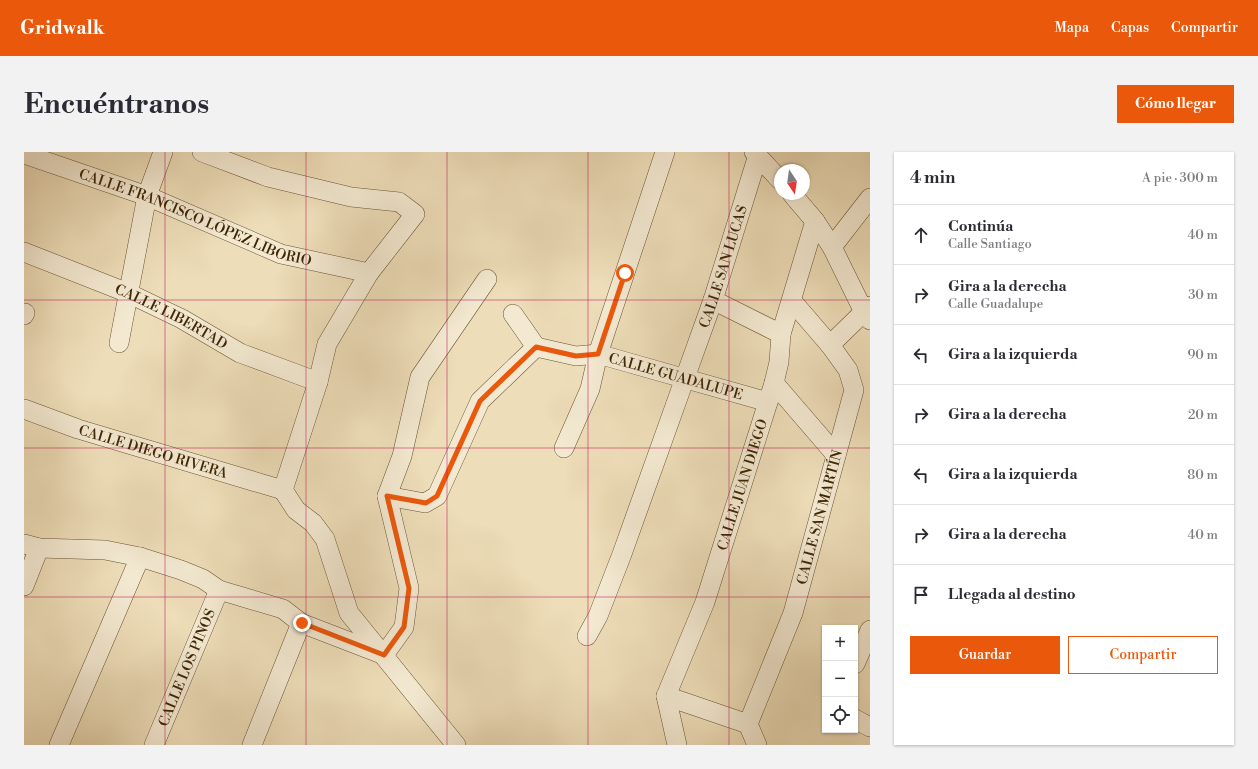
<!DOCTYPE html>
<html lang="es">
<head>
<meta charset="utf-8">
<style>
	body { margin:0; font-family:"Libre Bodoni",serif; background:#f2f2f3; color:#2b2b33 }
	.controls { position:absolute; right:12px; bottom:12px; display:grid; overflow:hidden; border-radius:0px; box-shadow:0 1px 3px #0004 }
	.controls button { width:36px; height:36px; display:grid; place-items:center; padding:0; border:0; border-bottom:1px solid #e1e1e2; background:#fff; color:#2b2b33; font:20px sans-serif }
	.compass { position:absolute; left:750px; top:12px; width:36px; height:36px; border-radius:50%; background:#fff; box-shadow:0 1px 3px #0004; rotate:167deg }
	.stop { position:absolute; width:12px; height:12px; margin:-9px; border:3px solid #ea580c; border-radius:50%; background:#fff }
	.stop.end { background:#ea580c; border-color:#fff; box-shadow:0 1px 4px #0008 }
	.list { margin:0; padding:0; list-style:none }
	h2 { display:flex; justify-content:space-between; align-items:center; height:52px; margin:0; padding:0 16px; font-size:17px }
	h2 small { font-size:13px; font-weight:400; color:#7c7c81 }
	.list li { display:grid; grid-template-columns:26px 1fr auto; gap:12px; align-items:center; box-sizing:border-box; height:60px; padding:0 16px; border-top:1px solid #e1e1e2 }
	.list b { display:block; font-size:15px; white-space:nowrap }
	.list p { margin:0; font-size:13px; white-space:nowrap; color:#7c7c81 }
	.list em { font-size:13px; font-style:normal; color:#7c7c81 }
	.actions { display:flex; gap:8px; padding:12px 16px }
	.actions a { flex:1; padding:9px 0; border:1px solid #ea580c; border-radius:0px; text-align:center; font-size:14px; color:#ea580c }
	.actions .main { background:#ea580c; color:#fff }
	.icon { flex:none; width:22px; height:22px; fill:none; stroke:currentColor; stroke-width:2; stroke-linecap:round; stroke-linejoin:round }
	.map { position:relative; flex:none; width:846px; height:593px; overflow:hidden; border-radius:0px }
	header { display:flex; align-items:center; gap:24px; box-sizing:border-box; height:56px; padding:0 20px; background:#ea580c; color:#fff }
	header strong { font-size:19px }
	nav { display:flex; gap:22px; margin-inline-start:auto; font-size:14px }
	.intro { display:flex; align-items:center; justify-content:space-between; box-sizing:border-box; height:96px; padding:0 24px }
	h1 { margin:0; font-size:28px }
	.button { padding:10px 18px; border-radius:0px; background:#ea580c; color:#fff; font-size:14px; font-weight:700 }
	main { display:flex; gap:24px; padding:0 24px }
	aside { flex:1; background:#fff; border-radius:0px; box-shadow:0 1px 3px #0004 }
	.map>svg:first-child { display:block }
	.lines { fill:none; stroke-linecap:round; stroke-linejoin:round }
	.minor-casing { stroke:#6a5432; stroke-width:20 }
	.minor { stroke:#f3e9d1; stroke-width:19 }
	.route { stroke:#ea580c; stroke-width:5 }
	.grid { fill:none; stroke:#c2185b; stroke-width:1; stroke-opacity:0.55 }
	.labels { text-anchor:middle; stroke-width:3; stroke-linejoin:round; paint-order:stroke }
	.street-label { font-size:14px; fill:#3e2606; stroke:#f3e9d1 }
</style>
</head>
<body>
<header>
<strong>Gridwalk</strong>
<nav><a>Mapa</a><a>Capas</a><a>Compartir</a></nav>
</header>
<div class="intro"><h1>Encuéntranos</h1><a class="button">Cómo llegar</a></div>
<main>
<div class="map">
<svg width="846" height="593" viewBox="0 0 846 593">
	<rect width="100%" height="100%" fill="#edddb8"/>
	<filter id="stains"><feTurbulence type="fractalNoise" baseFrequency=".005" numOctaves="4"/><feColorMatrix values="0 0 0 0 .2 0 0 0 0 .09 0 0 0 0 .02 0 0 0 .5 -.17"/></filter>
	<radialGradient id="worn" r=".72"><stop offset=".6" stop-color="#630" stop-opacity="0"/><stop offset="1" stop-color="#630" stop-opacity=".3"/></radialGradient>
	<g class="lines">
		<g class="minor-casing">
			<g id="minor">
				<path d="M178 0 244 25 327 45 375 50 391 62 345 121 303 192 294 230 259 338"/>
				<path d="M730 0 756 28"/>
				<path id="s1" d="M0 2 123 44 257 102 345 121"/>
				<path d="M768 42 791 69 808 95 840 160 846 168"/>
				<path d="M808 95 846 46"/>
				<path id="s2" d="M0 100 104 141 158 167 216 201 294 230"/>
				<path d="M689 148 757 182"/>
				<path d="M489 162 512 195"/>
				<path d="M0 163 1 161"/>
				<path d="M95 191 123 44 139 0"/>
				<path d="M806 193 846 154"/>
				<path id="s3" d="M512 195 552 204 574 202 744 250"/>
				<path d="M750 231 812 303"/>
				<path id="s4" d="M0 257 54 277 259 338"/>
				<path d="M540 296 566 237 574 202 641 0"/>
				<path d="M259 338 272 358 289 371 301 387 325 461 432 593"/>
				<path d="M363 344 401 351 413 344 456 249 512 195"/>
				<path d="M0 392 15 396 81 398 116 405 157 418 179 427 195 438 259 457 277 471 360 503 380 475 385 436 363 344 378 304 396 225 463 127"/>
				<path d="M0 434 15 396"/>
				<path id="s5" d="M563 484 574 464 598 402 661 226 689 148 734 3"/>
				<path d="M831 512 846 478"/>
				<path d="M642 544 724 572"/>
				<path d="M831 567 846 575"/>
				<path d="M35 593 116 405"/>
				<path id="s6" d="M130 593 195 438"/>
				<path d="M228 593 277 471"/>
				<path id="s7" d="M653 593 642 544 681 450 750 231 755 210 757 182 791 69"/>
				<path id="s8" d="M733 593 724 572 769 461 830 238 824 218 806 193 768 149"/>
			</g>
		</g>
		<use href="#minor" class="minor"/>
	</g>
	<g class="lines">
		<path class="route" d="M278 471 360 503 380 475 385 436 363 344 402 351 413 344 456 249 512 195 552 204 574 202 601 121"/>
	</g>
	<path class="grid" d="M141 0V593M282 0V593M423 0V593M564 0V593M705 0V593M0 148H846M0 296H846M0 445H846"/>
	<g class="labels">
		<g class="street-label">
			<text dy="5" stroke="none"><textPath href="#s1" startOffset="183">CALLE FRANCISCO LÓPEZ LIBORIO</textPath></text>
			<text dy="5" stroke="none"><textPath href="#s5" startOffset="394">CALLE SAN LUCAS</textPath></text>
			<text dy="5" stroke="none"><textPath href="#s2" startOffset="161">CALLE LIBERTAD</textPath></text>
			<text dy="5" stroke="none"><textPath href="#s3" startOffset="144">CALLE GUADALUPE</textPath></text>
			<text dy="5" stroke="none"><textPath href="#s4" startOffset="136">CALLE DIEGO RIVERA</textPath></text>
			<text dy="5" stroke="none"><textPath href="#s7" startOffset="275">CALLE JUAN DIEGO</textPath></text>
			<text dy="5" stroke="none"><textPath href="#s8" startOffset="242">CALLE SAN MARTÍN</textPath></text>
			<text dy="5" stroke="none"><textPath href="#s6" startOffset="84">CALLE LOS PINOS</textPath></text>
		</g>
	</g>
	<rect width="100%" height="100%" filter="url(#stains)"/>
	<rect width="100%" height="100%" fill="url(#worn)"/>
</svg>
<div class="controls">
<button>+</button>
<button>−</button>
<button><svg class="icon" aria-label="locate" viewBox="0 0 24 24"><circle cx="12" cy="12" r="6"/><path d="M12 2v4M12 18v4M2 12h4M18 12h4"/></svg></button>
</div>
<svg class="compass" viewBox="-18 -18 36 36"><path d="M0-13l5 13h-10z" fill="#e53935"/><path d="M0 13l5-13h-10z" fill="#7c7c81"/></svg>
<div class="stop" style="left:601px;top:121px"></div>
<div class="stop end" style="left:278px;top:471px"></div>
</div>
<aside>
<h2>4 min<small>A pie · 300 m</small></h2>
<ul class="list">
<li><svg class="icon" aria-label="ahead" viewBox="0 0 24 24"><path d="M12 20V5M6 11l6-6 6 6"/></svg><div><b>Continúa</b><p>Calle Santiago</p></div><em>40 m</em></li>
<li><svg class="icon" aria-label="right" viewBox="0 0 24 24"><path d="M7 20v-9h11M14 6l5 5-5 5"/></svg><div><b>Gira a la derecha</b><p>Calle Guadalupe</p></div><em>30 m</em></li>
<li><svg class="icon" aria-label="left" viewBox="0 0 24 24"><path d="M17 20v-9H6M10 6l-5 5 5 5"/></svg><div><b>Gira a la izquierda</b></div><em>90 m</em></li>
<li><svg class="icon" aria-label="right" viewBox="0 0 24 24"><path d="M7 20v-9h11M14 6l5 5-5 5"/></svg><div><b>Gira a la derecha</b></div><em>20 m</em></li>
<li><svg class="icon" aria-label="left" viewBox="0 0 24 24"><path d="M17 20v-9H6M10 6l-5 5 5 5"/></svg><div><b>Gira a la izquierda</b></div><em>80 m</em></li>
<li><svg class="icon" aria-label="right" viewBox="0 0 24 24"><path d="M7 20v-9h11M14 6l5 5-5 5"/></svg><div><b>Gira a la derecha</b></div><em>40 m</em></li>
<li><svg class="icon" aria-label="arrive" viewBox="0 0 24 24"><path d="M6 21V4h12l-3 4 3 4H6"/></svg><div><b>Llegada al destino</b></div></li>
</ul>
<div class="actions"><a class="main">Guardar</a><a>Compartir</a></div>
</aside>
</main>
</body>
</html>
